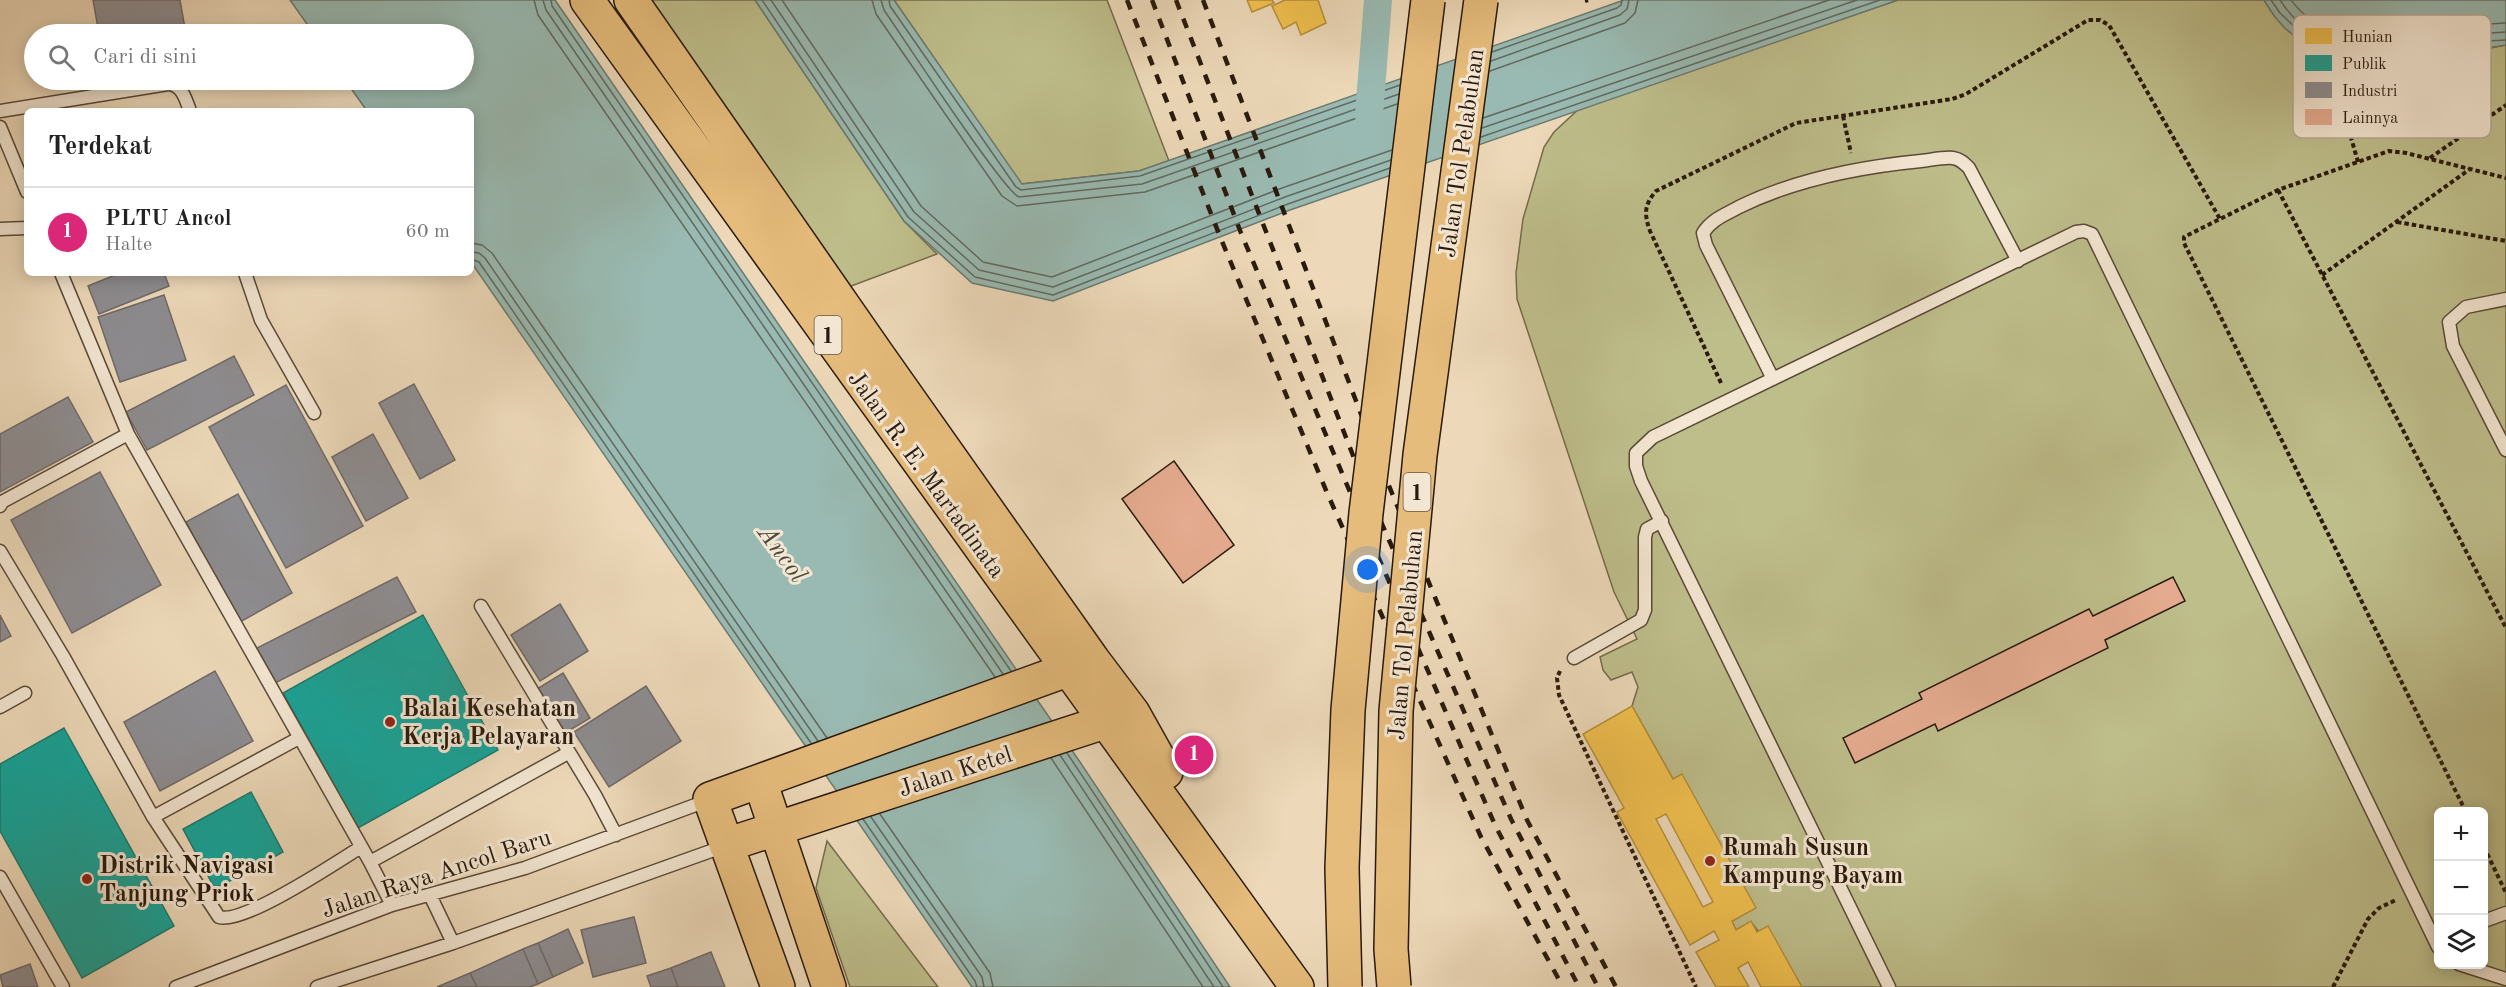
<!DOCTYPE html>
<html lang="id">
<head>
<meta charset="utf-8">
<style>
	body { margin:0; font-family:"Old Standard TT",serif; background:#f2f2f2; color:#222 }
	.controls { position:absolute; right:18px; bottom:18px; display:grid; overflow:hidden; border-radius:9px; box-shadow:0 3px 15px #0003 }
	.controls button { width:54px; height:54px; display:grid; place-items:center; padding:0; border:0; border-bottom:2px solid #e0e0e0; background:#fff; color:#222; font:30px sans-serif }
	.you { position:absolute; left:1368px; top:570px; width:21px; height:21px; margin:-15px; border:4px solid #fff; border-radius:50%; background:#1a73e8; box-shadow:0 0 0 9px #1a73e833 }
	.badge { display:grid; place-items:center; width:39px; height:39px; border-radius:50%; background:#db2777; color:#fff; font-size:20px; font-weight:700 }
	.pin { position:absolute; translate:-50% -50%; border:3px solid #fff; box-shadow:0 2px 6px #0006 }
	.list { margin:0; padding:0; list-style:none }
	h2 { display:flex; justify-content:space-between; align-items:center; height:78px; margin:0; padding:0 24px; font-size:26px }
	h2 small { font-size:20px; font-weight:400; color:#767676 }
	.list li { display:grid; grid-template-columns:39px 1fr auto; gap:18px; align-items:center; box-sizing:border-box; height:90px; padding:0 24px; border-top:2px solid #e0e0e0 }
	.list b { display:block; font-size:22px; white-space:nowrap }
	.list p { margin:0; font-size:20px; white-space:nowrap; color:#767676 }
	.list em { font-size:20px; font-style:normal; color:#767676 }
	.icon { flex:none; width:33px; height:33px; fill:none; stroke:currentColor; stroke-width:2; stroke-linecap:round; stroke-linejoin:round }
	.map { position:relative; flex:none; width:2506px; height:987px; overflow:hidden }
	.search { position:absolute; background:#fff; box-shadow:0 3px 15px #0003; left:24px; top:24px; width:450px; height:66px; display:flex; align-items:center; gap:15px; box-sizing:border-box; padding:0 21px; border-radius:33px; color:#767676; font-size:22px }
	.panel { position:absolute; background:#fff; box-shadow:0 3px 15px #0003; left:24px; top:108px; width:450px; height:168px; border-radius:9px }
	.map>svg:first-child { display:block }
	.green { fill:#bebe8b; stroke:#746c4c; stroke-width:1.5; fill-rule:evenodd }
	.water { fill:#99bab2; stroke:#6c7a70; stroke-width:1.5 }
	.homes { fill:#f2c14e; stroke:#b68f3a; stroke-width:1.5; fill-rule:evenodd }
	.public { fill:#17a398; stroke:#1c7a6e; stroke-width:1.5 }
	.industry { fill:#8d8d92; stroke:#6f6a6a; stroke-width:1.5 }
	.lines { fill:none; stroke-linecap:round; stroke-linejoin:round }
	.shore { stroke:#616a60; stroke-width:1.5 }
	.canal { stroke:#99bab2; stroke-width:28 }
	.building { fill:#e5ab90; stroke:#291a0d; stroke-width:1.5 }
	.lane-casing { stroke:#5a4a38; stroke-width:15 }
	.highway-casing { stroke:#291a0d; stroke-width:36 }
	.path { stroke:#291a0d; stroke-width:4; stroke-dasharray:4.5 3; stroke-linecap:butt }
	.lane { stroke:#f3e6d2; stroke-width:12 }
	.highway { stroke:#e6bc7c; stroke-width:33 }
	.rail { stroke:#291a0d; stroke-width:4.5; stroke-dasharray:10 10; stroke-linecap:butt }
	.highway-bridge-casing { stroke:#291a0d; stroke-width:36; stroke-linecap:butt }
	.highway-bridge { stroke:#e6bc7c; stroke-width:33 }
	.poi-dot { fill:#8f2418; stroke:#f3e6d2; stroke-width:2 }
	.labels { text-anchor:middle; stroke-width:6; stroke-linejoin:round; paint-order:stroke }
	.shield { fill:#f3e6d2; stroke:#665748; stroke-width:1.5 }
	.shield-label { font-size:22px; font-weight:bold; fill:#291a0d }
	.street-label { font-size:24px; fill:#291a0d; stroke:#f3e6d2 }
	.poi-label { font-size:24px; font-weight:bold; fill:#291a0d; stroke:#f3e6d2; text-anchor:start }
	.water-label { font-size:26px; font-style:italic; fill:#4b4a3f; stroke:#f3e6d2 }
	.key { fill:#f3e6d2; stroke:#b6a997; stroke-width:1.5 }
	.key-label { font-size:16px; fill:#291a0d }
</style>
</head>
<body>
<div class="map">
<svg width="2506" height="987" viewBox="0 0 2506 987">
	<rect width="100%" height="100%" fill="#edd9b9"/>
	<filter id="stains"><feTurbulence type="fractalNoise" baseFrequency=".00333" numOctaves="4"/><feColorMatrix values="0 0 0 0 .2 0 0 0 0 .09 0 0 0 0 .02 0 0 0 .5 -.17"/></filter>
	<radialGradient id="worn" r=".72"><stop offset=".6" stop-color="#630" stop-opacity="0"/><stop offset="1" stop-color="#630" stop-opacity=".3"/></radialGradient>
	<path class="green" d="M629 0H755L904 221 937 254 835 292Z
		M894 0H1107L1169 161 1139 171 1021 184Z
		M1898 0H2264L2275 17 2491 48 2506 45V987H1802L1751 922 1736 930 1732 921 1755 908 1673 779 1632 706 1638 687 1632 672 1611 680 1603 670 1600 657 1637 639 1614 592 1517 299 1516 273 1523 219 1544 147 1554 132 1580 108ZM2438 812H2484V964H2438Z
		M827 841 938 987H850L816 888Z"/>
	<path class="water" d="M290 0H555L1080 762 1230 987H972L471 262V111H367L345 80H464V34H314Z
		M755 0H894L1022 184 1139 171 1624 0H1898L1290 210 1053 301 972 283 904 221Z
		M2264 0H2506V45C2458 53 2339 59 2297 37 2283 30 2272 13 2264 0Z"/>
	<path class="homes" d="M1247 0H1272L1274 3 1252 12Z
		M1285 0H1318L1326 23 1301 35 1296 22 1283 29 1272 6Z
		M1632 706 1673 779 1682 774 1756 908 1732 921 1736 930 1751 921 1757 932 1768 926 1802 987H1761L1748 962 1738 968 1749 987H1716L1696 952 1719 940 1714 931 1690 945 1617 812 1624 808 1583 734ZM1666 814 1713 902 1703 907 1656 819Z"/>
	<path class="public" d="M423 615 498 750 358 828 283 693Z
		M64 728 174 926 82 978 0 831V764Z
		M251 792 283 852 215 889 183 829Z"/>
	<path class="industry" d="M93 0H180L186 34H99Z
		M120 273H164L169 286 99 314 88 286Z
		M164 295 186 360 120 382 98 317Z
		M234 356 254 395 147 450 126 412Z
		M414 384 455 460 420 479 379 403Z
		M286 385 363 526 286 568 209 427Z
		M68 397 93 442 0 492V434Z
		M373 434 408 498 366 521 332 457Z
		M100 472 161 585 72 633 11 520Z
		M238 494 292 593 240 622 186 522Z
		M397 577 416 612 273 684 255 649Z
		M560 604 588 651 540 681 511 635Z
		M0 615 11 636 0 642Z
		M215 671 253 741 160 791 124 722Z
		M563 673 590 718 565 733 537 689Z
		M646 686 681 741 609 787 574 732Z
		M634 917 646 963 593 977 581 930Z
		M568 929 583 963 553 977 538 943Z
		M538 943 553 977 538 984 523 949Z
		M523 949 538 984 530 987H477L470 973Z
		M711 952 725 987H678L671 968Z
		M30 964 38 987H3L0 975Z
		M671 968 678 987H651L647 976Z
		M470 973 477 987H437Z"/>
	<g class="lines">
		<path class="shore" d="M534 0 538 15 995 677
			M543 0 546 10 1003 674
			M551 0 552 6 1011 671
			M762 0 908 217 975 277 1053 295 1288 204 1390 168
			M771 0 914 212 979 270 1053 287 1285 197 1391 160
			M782 0 921 206 983 262 1052 277 1282 188 1392 150
			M872 0 876 14 1002 196 1017 206 1145 192 1397 104
			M881 0 884 10C902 36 1003 191 1019 197L1142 184 1399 94
			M889 0 890 6 1016 187 1021 190 1140 176 1400 85
			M2271 0 2280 13 2299 31 2334 42 2398 46 2506 40
			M2280 0C2286 9 2295 21 2305 26 2360 49 2448 35 2506 32
			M2291 0C2295 5 2301 13 2307 16 2345 40 2460 25 2506 23
			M1492 52 1617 8 1621 5 1622 0
			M1491 61 1620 15 1627 9 1629 0
			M1490 71 1625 23 1635 13 1638 0
			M1483 118 1829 0
			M1482 128 1857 0
			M1481 137 1880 0
			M471 243 482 245 492 253 827 738
			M471 252 479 253 485 258 818 741
			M471 259 479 262 811 743
			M1067 753 1223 987
			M1060 755 1214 987
			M1051 758 1203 987
			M880 814 990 973 993 987
			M871 817 982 977 984 987
			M863 819 975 981 977 987"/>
		<path class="canal" d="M1369 115 1378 0"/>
	</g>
	<path class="building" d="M1174 461 1234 545 1183 583 1122 499Z
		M2173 577 2185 601 2105 640 2108 648 1938 731 1935 724 1855 763 1843 738 1922 699 1919 693 2089 609 2093 616Z"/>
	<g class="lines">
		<g class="lane-casing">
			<path id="lane" d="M0 111 168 84C182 84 186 100 190 111
				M0 127 27 192
				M0 229 27 228
				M245 273 261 320 314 413
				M2506 299 2466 307 2449 322 2453 346 2506 450
				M1773 379 1706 245 1703 233C1712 219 1725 215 1739 207 1796 179 1859 167 1921 161 1931 160 1943 157 1953 158 1960 159 1964 163 1969 168L2018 261
				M128 434 370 862 392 905
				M0 506 2 502 128 434 61 273
				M0 551 63 656 153 817 219 917C243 925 337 862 361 847
				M481 606 595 795 616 835
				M1574 658 1641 620 1645 610V537L1647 529 1662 521
				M0 707 25 693
				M153 817 299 738
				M370 862 568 753
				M0 877 63 987
				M430 895 453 943
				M2484 921 2506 913
				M2459 964 2506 979
				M176 987 392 905 525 868 709 800
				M317 987 453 943 725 846
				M1889 987 1641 481 1636 466V453L1653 437 2076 232 2084 231 2092 234 2438 947"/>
		</g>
		<g class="highway-casing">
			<path id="highway" d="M587 0 1297 987
				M631 0 877 354 1093 660 1133 713 1166 772
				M760 781 829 987
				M726 845 1126 715
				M778 987 710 799 1089 662"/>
		</g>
		<path class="path" d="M1585 1 1588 0
			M1843 116 1851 153
			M2430 158 2506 105
			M2358 162 2350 134 2353 122 2395 90 2406 86 2416 87 2492 114
			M2278 190 2506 628
			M2397 222 2506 241
			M2322 275 2470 169
			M1721 383 1650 231C1644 214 1644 205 1656 191L1796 123 1952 99 1966 94 2088 20H2100L2109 25 2220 219
			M1560 671 1557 678 1559 695 1696 987
			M2466 812 2184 243V237L2278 190 2389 151 2406 153 2506 178
			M2484 847 2506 893
			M2333 987 2368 919 2379 908 2396 900"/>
		<use href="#lane" class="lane"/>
		<use href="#highway" class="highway"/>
		<path class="rail" d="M1127 0 1221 239 1328 495 1481 837 1563 987
			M1152 0 1241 233 1347 485 1495 825 1579 987
			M1176 0 1361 476 1511 819 1598 987
			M1203 0 1382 469 1527 820 1616 987"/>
		<g class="highway-bridge-casing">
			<path id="highway-bridge" d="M1345 987 1342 868 1348 710 1366 513 1428 0
				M1394 987 1391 949 1396 711 1420 455 1481 0"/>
		</g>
		<use href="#highway-bridge" class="highway-bridge"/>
	</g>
	<g class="poi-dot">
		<circle cx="390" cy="722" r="6"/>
		<circle cx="1710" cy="861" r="6"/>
		<circle cx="87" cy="879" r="6"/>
	</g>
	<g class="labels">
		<g class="shield">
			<rect x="814.5" y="316" width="27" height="38" rx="4.5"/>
			<rect x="1403.5" y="473" width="27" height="38" rx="4.5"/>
		</g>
		<g class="shield-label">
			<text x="828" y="343">1</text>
			<text x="1417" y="500">1</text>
		</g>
		<g class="street-label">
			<text transform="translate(1461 153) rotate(-82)" y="8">Jalan Tol Pelabuhan</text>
			<text transform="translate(927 474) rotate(54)" y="8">Jalan R. E. Martadinata</text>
			<text transform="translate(1405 635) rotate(-85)" y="8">Jalan Tol Pelabuhan</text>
			<text transform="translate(955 771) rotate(-18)" y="8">Jalan Ketel</text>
			<text transform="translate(436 873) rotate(-18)" y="8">Jalan Raya Ancol Baru</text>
		</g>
		<g class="poi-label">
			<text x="402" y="716">Balai Kesehatan<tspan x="402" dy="28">Kerja Pelayaran</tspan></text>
			<text x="1722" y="855">Rumah Susun<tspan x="1722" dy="28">Kampung Bayam</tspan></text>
			<text x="99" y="873">Distrik Navigasi<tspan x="99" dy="28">Tanjung Priok</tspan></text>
		</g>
		<g class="water-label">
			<text transform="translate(783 553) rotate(54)" y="9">Ancol</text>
		</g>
	</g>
	<rect x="2293" y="15" width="198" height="123" rx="9" class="key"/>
	<rect x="2305" y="28" width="27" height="16" fill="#f2c14e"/>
	<rect x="2305" y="55" width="27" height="16" fill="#17a398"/>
	<rect x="2305" y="82" width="27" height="16" fill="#8d8d92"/>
	<rect x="2305" y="109" width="27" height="16" fill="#e5ab90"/>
	<g class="key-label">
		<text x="2342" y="42">Hunian</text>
		<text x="2342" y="69">Publik</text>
		<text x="2342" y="96">Industri</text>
		<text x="2342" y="123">Lainnya</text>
	</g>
	<rect width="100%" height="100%" filter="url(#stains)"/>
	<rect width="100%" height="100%" fill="url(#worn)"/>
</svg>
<div class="controls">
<button>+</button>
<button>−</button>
<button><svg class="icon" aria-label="layers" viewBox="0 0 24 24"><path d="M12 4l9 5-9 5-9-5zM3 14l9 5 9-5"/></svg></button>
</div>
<div class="you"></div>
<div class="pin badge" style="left:1194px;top:755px">1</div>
<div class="search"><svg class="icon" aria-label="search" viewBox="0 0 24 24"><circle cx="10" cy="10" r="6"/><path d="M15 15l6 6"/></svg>Cari di sini</div>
<section class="panel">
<h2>Terdekat<small></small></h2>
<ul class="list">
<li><span class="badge">1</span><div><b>PLTU Ancol</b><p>Halte</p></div><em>60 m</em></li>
</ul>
</section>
</div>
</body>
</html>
